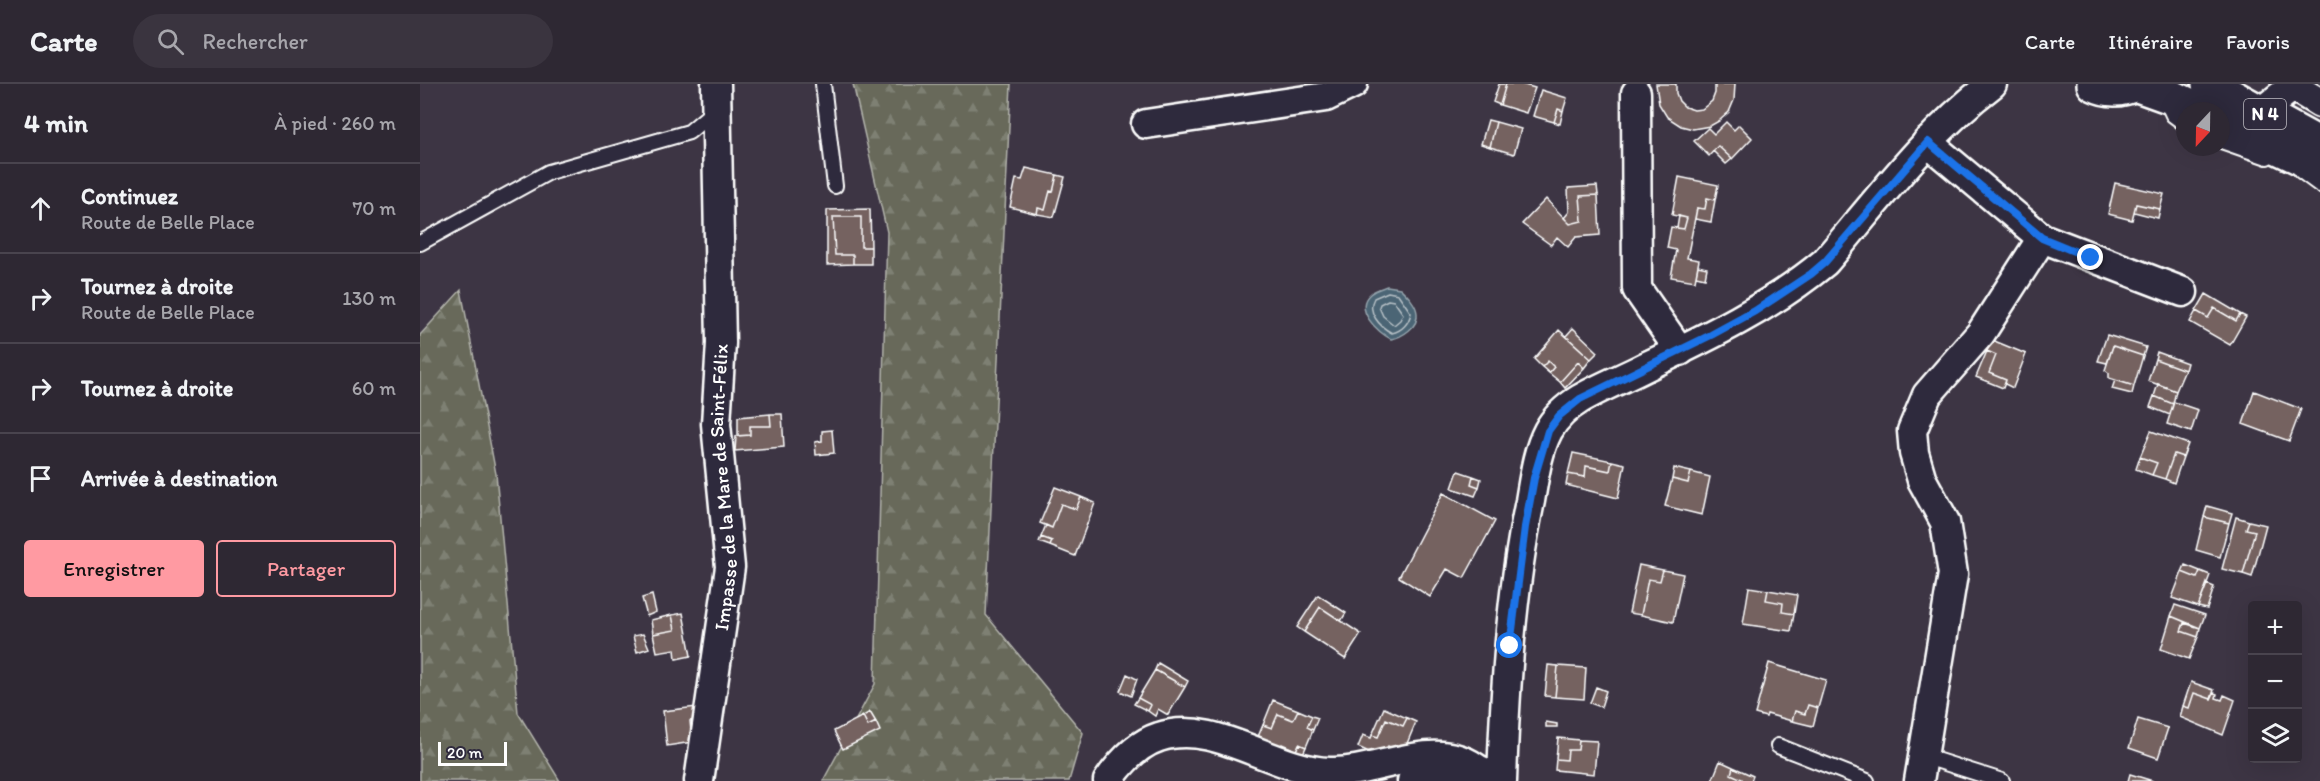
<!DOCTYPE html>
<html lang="fr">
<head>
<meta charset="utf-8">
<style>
	body { margin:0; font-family:Itim,sans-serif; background:#3a343f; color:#f1f3f6 }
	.controls { position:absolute; right:18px; bottom:18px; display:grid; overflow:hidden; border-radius:6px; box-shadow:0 6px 24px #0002 }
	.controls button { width:54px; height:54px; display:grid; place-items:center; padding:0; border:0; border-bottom:2px solid #49444e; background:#2e2833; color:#f1f3f6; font:30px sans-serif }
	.compass { position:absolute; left:1756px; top:18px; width:54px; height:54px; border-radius:50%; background:#2e2833; box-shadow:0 6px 24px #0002; rotate:202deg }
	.scale { position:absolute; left:18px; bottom:15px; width:69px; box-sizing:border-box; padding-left:6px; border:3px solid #fff; border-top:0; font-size:16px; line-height:21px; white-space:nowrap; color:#fff; -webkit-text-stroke:4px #2f2a3d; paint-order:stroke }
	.stop { position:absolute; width:18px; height:18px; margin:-14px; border:4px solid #1a73e8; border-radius:50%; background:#fff }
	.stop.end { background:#1a73e8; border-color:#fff; box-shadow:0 2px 6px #0008 }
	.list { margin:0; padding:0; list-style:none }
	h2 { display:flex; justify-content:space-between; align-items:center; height:78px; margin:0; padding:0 24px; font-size:26px }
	h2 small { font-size:20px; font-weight:400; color:#a7a6ac }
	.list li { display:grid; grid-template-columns:39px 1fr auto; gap:18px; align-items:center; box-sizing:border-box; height:90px; padding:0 24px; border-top:2px solid #49444e }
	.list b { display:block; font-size:22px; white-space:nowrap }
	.list p { margin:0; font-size:20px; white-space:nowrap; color:#a7a6ac }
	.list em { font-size:20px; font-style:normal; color:#a7a6ac }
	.actions { display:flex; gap:12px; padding:18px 24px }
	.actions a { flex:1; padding:14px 0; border:2px solid #ff9aa2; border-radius:6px; text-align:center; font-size:21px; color:#ff9aa2 }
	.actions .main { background:#ff9aa2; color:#111 }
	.icon { flex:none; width:33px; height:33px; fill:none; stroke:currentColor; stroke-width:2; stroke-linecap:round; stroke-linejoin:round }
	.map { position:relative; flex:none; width:1900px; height:697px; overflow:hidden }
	header { display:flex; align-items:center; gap:36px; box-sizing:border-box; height:84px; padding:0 30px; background:#2e2833; border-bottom:2px solid #49444e }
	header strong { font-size:28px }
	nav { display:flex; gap:33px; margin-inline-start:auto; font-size:21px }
	.search { width:420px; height:54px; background:#3a343f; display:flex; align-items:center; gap:15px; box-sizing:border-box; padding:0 21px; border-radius:33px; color:#a7a6ac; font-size:22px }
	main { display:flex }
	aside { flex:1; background:#2e2833 }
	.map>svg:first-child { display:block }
	.forest { fill:url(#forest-firs); stroke:#b3b4ac; stroke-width:1.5 }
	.water { fill:#4c6574; stroke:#94a3ac; stroke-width:1.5 }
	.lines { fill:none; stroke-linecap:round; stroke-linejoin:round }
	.shore { stroke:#b7c1c7; stroke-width:1.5 }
	.building { fill:#756261; stroke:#fff; stroke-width:1.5 }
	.service-casing { stroke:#fff; stroke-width:18 }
	.minor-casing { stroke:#fff; stroke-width:33 }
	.primary-casing { stroke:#fff; stroke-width:38 }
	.service { stroke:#2f2a3d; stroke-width:14 }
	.minor { stroke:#2f2a3d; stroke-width:28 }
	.primary { stroke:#2f2a3d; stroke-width:33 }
	.route { stroke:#1a73e8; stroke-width:8 }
	.labels { text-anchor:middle; stroke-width:4.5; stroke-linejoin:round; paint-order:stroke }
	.shield { fill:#2f2a3d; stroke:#c1bfc5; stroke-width:1.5 }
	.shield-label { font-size:18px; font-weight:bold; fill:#fff }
	.street-label { font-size:20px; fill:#fff; stroke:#2f2a3d }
</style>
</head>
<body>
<header>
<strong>Carte</strong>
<div class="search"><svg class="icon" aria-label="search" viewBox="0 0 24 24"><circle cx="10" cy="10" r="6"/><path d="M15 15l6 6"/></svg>Rechercher</div>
<nav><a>Carte</a><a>Itinéraire</a><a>Favoris</a></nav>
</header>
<main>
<aside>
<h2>4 min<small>À pied · 260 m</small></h2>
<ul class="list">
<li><svg class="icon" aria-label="ahead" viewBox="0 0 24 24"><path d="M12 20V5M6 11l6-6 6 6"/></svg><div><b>Continuez</b><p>Route de Belle Place</p></div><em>70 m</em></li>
<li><svg class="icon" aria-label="right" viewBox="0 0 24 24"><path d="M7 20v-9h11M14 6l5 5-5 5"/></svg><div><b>Tournez à droite</b><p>Route de Belle Place</p></div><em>130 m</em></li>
<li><svg class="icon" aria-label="right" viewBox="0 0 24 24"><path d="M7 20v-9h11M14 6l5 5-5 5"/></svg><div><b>Tournez à droite</b></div><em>60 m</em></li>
<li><svg class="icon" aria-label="arrive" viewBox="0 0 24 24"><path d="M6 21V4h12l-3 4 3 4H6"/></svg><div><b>Arrivée à destination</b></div></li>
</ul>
<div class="actions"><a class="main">Enregistrer</a><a>Partager</a></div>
</aside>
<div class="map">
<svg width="1900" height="697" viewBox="0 0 1900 697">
	<defs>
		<pattern id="forest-firs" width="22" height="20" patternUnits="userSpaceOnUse" patternTransform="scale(1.5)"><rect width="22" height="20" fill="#67695a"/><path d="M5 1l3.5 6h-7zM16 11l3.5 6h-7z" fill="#7e8073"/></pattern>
	</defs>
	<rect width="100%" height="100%" fill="#3d3544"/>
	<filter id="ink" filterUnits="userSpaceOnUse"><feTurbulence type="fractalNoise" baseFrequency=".0167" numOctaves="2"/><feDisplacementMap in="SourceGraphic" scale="12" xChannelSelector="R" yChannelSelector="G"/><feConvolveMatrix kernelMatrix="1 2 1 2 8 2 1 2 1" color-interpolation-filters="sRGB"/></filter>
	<g filter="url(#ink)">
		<path class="forest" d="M433 0H591L566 531 663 649 649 697H403L455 600 467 148Z
			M41 206 76 390 98 629 140 697H0V251Z"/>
		<path class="water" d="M967 202 980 204C986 210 996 219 997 229 999 243 982 253 971 255 958 249 933 225 950 210 954 206 962 204 967 202Z"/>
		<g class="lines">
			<path class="shore" d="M968 208 978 210 991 229C989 239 982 247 972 249 960 243 946 228 954 214Z
				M968 216 974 217 983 230 980 236 974 241 963 232 959 223 960 220Z"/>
		</g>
		<path class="building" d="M1079 0H1086L1080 21 1073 18Z
			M1086 0H1101L1115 4 1106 29 1080 21Z
			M1236 0H1256V9L1259 17 1265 23 1274 26 1282 25 1292 17 1295 9V0H1315L1314 16 1309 28 1299 37 1290 42 1273 45 1261 42 1247 33 1239 20Z
			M1121 6 1147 14 1143 27 1138 25 1134 38 1113 32Z
			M1138 25 1143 27 1140 40 1134 38Z
			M1068 36 1076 38 1070 63 1061 60Z
			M1076 38 1101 45 1094 70 1070 63Z
			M1306 38 1314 46 1319 41 1332 54 1312 75 1298 62 1289 72 1274 57 1288 44 1294 50Z
			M1298 62 1312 75 1306 80 1293 67Z
			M606 84 637 91 633 108 630 107 625 126 618 124 617 130 590 123 596 95 602 96Z
			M637 91 645 93 634 133 617 130 618 124 625 126 630 107 633 108Z
			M1259 93 1298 101 1295 116 1287 114 1285 125 1277 124 1267 174 1279 176 1275 197 1251 193 1256 166 1247 164 1251 143 1264 145 1267 134 1252 131Z
			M1695 99 1744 110 1740 125 1716 120 1712 136 1688 130Z
			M1177 102 1178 111 1160 112 1162 137 1150 140 1144 134 1149 128 1148 104Z
			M1178 111 1180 151 1156 153 1148 163 1137 153 1131 161 1102 140 1126 115 1150 140 1162 137 1160 112Z
			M1287 114 1295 116 1291 138 1275 135 1277 124 1285 125Z
			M1716 120 1740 125 1738 134 1714 128Z
			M450 125 451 163H441V133H413L415 171H433V180L407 181V126Z
			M1259 132 1267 134 1264 145 1257 144Z
			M413 133H441V163H451V180H433V171H415Z
			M1278 182 1287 184 1285 194 1276 192Z
			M1786 210 1820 230 1816 237 1794 224 1788 234 1776 227Z
			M1794 224 1816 237 1820 230 1826 233 1810 261 1770 238 1776 227 1788 234Z
			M1153 244 1178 268 1171 275 1146 252Z
			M1139 246 1171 275 1164 284 1158 278 1140 298 1129 289 1134 283 1128 277 1122 283 1114 275Z
			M1687 251 1726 263 1723 272 1693 262 1687 279 1678 277Z
			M1572 256 1606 270 1593 304 1585 300 1586 296 1569 289 1576 271 1567 267Z
			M1693 262 1723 272 1714 302 1689 294V289L1685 286Z
			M1567 267 1576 271 1569 289 1586 296 1583 304 1556 293Z
			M1737 268 1767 279 1765 286 1735 275Z
			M1735 275 1765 286 1756 307 1728 297Z
			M1128 277 1134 283 1129 289 1122 283Z
			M1158 278 1164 284 1145 304 1140 298Z
			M1695 296 1714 302 1712 310 1692 305Z
			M1738 300 1756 307 1753 320 1734 312Z
			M1834 307 1881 325 1869 357 1823 340Z
			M1734 312 1753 320 1750 331 1730 323Z
			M1754 318 1778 326 1771 348 1747 340Z
			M350 330H362L364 363 315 367 316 352 330 351V342H351Z
			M350 330 351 342H330V351L318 352V333Z
			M412 346 414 369 396 371 395 358 402 357V347Z
			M1731 347 1768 360 1763 373 1754 370 1745 395 1732 391 1737 379 1720 373Z
			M1153 369 1192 377 1190 387 1166 382 1165 393 1148 390Z
			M1754 370 1763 373 1754 399 1745 395Z
			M1720 373 1737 379 1732 391 1716 385Z
			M1192 377 1205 380 1198 414 1146 401 1148 390 1165 393 1166 382 1190 387Z
			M1254 384 1271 388 1268 399 1252 395Z
			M1038 387 1053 392 1051 400 1059 403 1055 412 1032 404Z
			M1271 388 1290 393 1282 431 1245 422 1252 395 1268 399Z
			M1053 392 1061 395 1059 403 1051 400Z
			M635 403 661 413 656 425 641 420 632 444 620 439Z
			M1023 409 1075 437 1044 494 1027 485 1010 513 979 493Z
			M661 413 675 419 655 472 630 462 632 457 621 453 626 441 632 444 641 420 656 425Z
			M1787 422 1812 429 1809 439 1784 433Z
			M1784 433 1809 439 1800 473 1776 466Z
			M1816 433 1829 437 1826 445 1835 447 1823 490 1802 485Z
			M1829 437 1846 441 1832 493 1823 490 1835 447 1826 445Z
			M621 453 632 457 630 462 619 458Z
			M1219 481 1243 486 1240 497 1228 495 1221 531 1209 529Z
			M1765 481 1780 487 1777 494 1762 488Z
			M1243 486 1263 490 1253 538 1221 531 1228 495 1240 497Z
			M1780 487 1790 491 1778 523 1752 514 1762 488 1777 494Z
			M1787 500 1794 503 1787 525 1778 523Z
			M1329 503 1348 506 1346 516 1363 519 1362 528 1374 530 1371 547 1323 540Z
			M1348 506 1377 511 1374 530 1362 528 1363 519 1346 516Z
			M232 511 236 528 227 532 222 514Z
			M898 511 926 529 921 537 900 523 884 548 877 543Z
			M1755 521 1785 531 1780 544 1751 532Z
			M900 523 941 550 925 575 884 548Z
			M263 529 271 572 256 575 255 565 237 568 233 550 255 546 252 531Z
			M252 531 255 546 233 550 231 536Z
			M1751 532 1765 538 1761 547 1778 553 1769 575 1741 565Z
			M1764 539 1780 544 1778 553 1761 547Z
			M223 550 229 564 217 568 213 552Z
			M738 579 768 597 765 603 735 586Z
			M1349 579 1406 596 1398 624 1388 621 1385 630 1375 627 1372 637 1347 630 1346 633 1335 630Z
			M1128 581 1138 582 1135 613 1125 612Z
			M1138 582 1166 584 1164 615 1135 613Z
			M735 586 765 603 748 631 738 625 735 632 728 627 731 621 718 614Z
			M707 590 717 595 711 612 700 607Z
			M1771 598 1794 606 1791 615 1774 609 1769 624 1763 622Z
			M1176 603 1186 607 1181 623 1170 619Z
			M1774 609 1791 615 1794 609 1797 610 1796 614 1802 616 1804 611 1815 616 1803 651 1760 633 1763 622 1769 624Z
			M718 614 731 621 728 627 714 620Z
			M853 616 878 626 873 636 858 630 852 644 843 641Z
			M1388 621 1398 624 1393 642 1372 637 1375 627 1385 630Z
			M277 623 279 636 270 637 272 658 247 662 243 627Z
			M964 624 987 634 983 642 966 635 958 653 952 651Z
			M878 626 892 632 887 643 893 646 886 663 879 660 874 671 869 669 871 664 862 660 860 665 837 655 843 641 852 644 858 630 873 636Z
			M450 628 456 638 448 642 443 632Z
			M443 632 448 642 456 638 460 647 423 665 414 647Z
			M892 632 898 634 893 646 887 643Z
			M987 634 996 638 983 669 968 662 962 674 938 663 943 651 951 654 952 651 958 653 966 635 983 642Z
			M1718 635 1748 644 1738 674 1709 664Z
			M1126 638 1137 640V643H1126Z
			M1138 654 1159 656 1158 666H1148L1147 676 1136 675Z
			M1159 656 1177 657 1174 690 1135 686 1136 675 1147 676 1148 666H1158Z
			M879 660 886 663 881 674 874 671Z
			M1300 677 1313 683 1311 690 1322 695 1321 697H1292Z
			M1313 683 1333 692 1331 697H1321L1322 695 1311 690Z
			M1710 690 1733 697H1708Z"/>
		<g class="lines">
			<g class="service-casing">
				<path id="service" d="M403 0 415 102
					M1747 18 1753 31 1765 40
					M1801 57 1847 73
					M1881 87 1900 101
					M0 159 129 88 269 48 295 26
					M1358 662 1447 697
					M1503 672 1582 697"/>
			</g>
			<g class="minor-casing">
				<g id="minor">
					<path d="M1869 0 1900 19"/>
					<path d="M1216 9 1217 205 1260 267"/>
					<path d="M1841 28 1872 3"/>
					<path d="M726 40 906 13 933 0"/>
					<path d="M1507 58 1622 154 1763 208"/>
					<path id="s1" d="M279 697 310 483 296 340 301 259 296 0"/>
					<path d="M688 697C701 678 717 660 739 653 794 634 854 687 910 688 959 690 1017 651 1060 687"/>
					<path d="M992 697 1062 687"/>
					<path d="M1082 697C1085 604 1091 508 1110 417 1114 394 1117 368 1128 347 1135 334 1147 323 1160 315 1180 303 1204 294 1225 283 1288 253 1351 223 1405 178 1458 116 1507 49 1572 0"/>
					<path d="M1499 697 1533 490 1525 438 1502 396 1494 369 1492 347 1507 311 1561 249 1622 154"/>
				</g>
			</g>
			<g class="primary-casing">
				<path id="primary" d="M1674 0C1688 7 1700 7 1715 0
					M1715 0 1754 14 1782 27
					M1789 0 1900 61
					M1801 36 1900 83"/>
			</g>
			<use href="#service" class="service"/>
			<use href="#minor" class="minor"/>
			<use href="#primary" class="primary"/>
		</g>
	</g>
	<g class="lines" filter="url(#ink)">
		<path class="route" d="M1090 562 1105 443 1114 394 1128 347 1139 332 1160 315 1291 251 1335 227 1391 190 1405 178 1508 58 1622 154 1671 174"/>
	</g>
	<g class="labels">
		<rect class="shield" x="1824" y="15" width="42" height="30" rx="4.5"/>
		<g class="shield-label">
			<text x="1845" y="36">N 4</text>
		</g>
		<g class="street-label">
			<text dy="7" stroke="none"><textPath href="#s1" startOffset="296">Impasse de la Mare de Saint-Félix</textPath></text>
		</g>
	</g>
</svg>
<div class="controls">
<button>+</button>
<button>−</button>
<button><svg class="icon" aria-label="layers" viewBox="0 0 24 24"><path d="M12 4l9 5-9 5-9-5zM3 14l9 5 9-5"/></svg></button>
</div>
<svg class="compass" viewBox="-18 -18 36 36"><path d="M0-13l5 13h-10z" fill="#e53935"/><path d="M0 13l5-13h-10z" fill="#a7a6ac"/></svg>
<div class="scale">20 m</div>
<div class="stop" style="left:1090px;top:562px"></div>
<div class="stop end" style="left:1671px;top:174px"></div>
</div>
</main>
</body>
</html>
